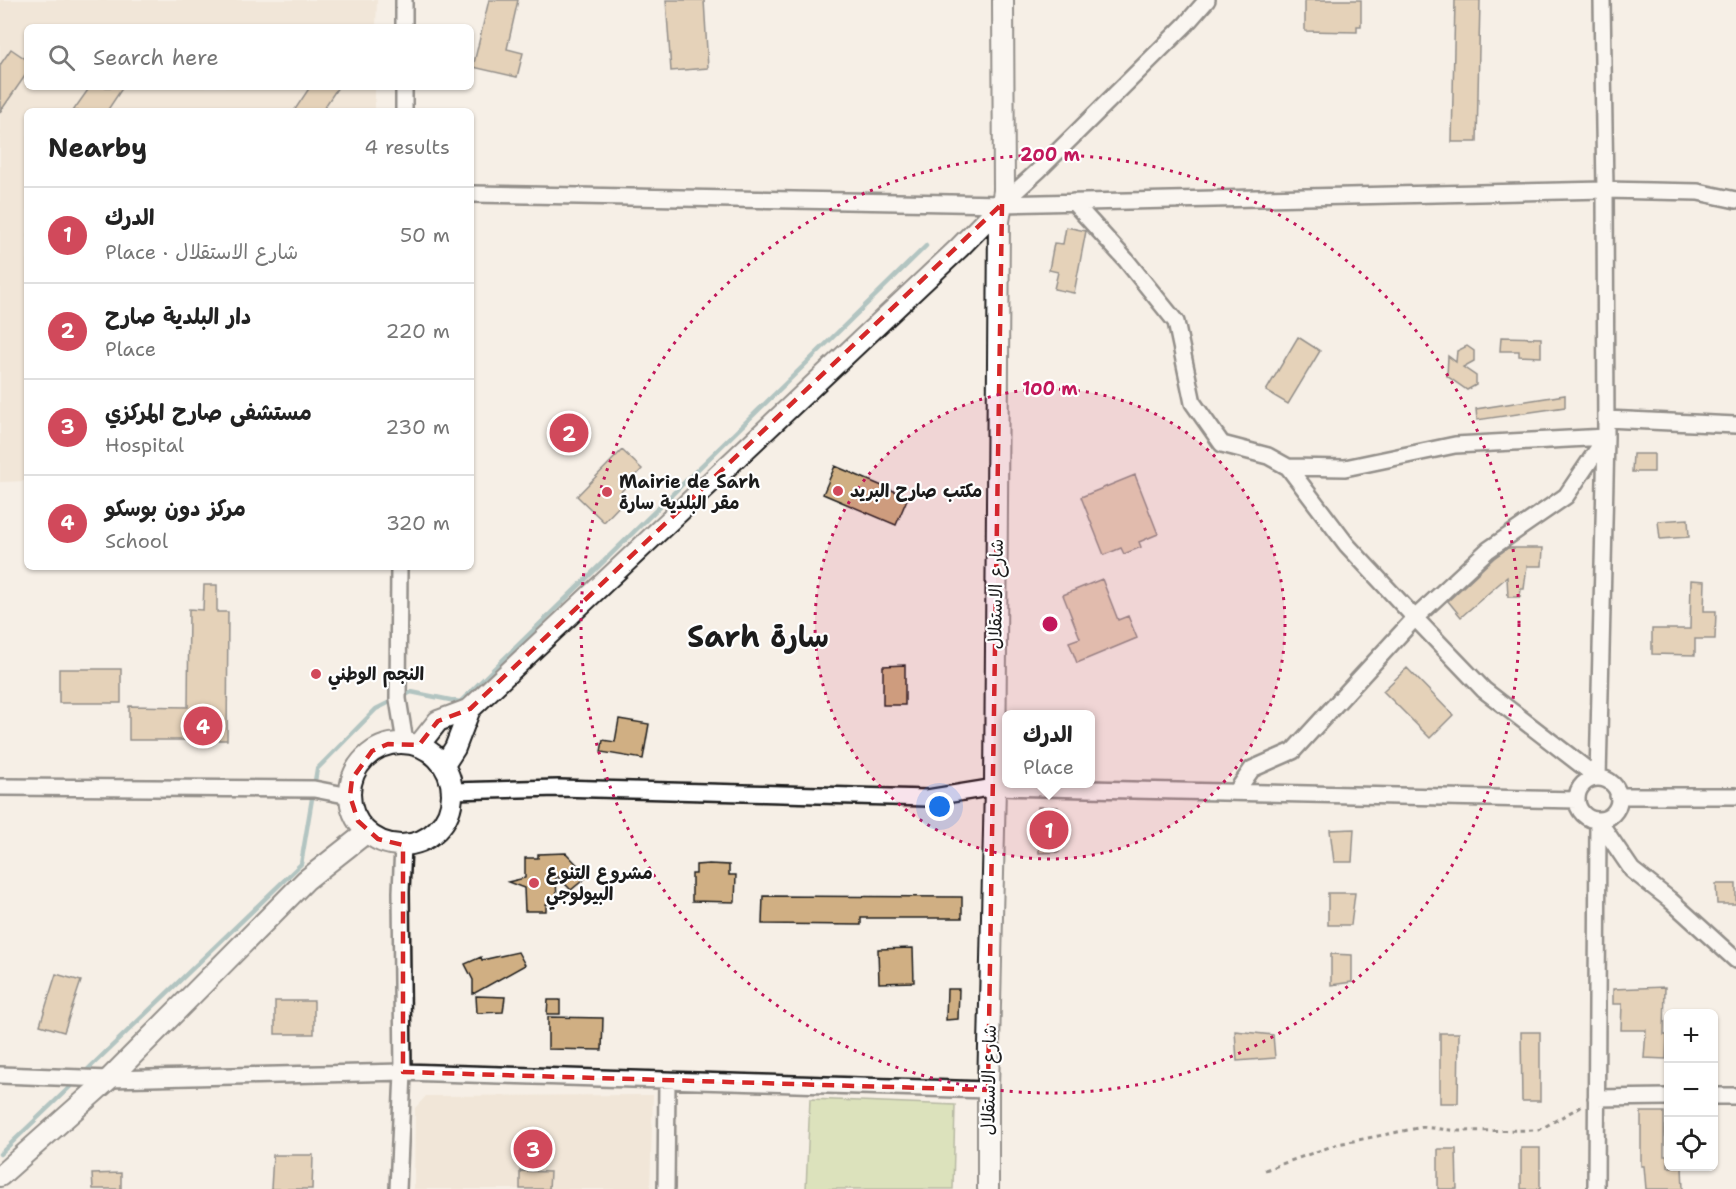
<!DOCTYPE html>
<html lang="en">
<head>
<meta charset="utf-8">
<style>
	body { margin:0; font-family:"Shantell Sans","Playpen Sans Arabic",sans-serif; background:#f2f2f2; color:#222 }
	.controls { position:absolute; right:18px; bottom:18px; display:grid; overflow:hidden; border-radius:9px; box-shadow:0 2px 4px #0004 }
	.controls button { width:54px; height:54px; display:grid; place-items:center; padding:0; border:0; border-bottom:2px solid #e0e0e0; background:#fff; color:#222; font:30px sans-serif }
	.you { position:absolute; left:940px; top:807px; width:21px; height:21px; margin:-15px; border:4px solid #fff; border-radius:50%; background:#1a73e8; box-shadow:0 0 0 9px #1a73e833 }
	.badge { display:grid; place-items:center; width:39px; height:39px; border-radius:50%; background:#d1495b; color:#fff; font-size:20px; font-weight:700 }
	.pin { position:absolute; translate:-50% -50%; border:3px solid #fff; box-shadow:0 2px 6px #0006 }
	.popup { position:absolute; left:1002px; top:710px; width:93px; height:78px; box-sizing:border-box; display:grid; place-content:center; border-radius:9px; background:#fff; filter:drop-shadow(0 2px 4px #0005); font-size:20px; white-space:nowrap; color:#767676 }
	.popup b { font-size:22px; color:#222 }
	.popup::after { content:''; position:absolute; left:50%; top:100%; margin-left:-12px; border:12px solid transparent; border-top-color:#fff }
	.list { margin:0; padding:0; list-style:none }
	h2 { display:flex; justify-content:space-between; align-items:center; height:78px; margin:0; padding:0 24px; font-size:26px }
	h2 small { font-size:20px; font-weight:400; color:#767676 }
	.list li { display:grid; grid-template-columns:39px 1fr auto; gap:18px; align-items:center; box-sizing:border-box; height:96px; padding:0 24px; border-top:2px solid #e0e0e0 }
	.list b { display:block; font-size:22px; white-space:nowrap }
	.list p { margin:0; font-size:20px; white-space:nowrap; color:#767676 }
	.list em { font-size:20px; font-style:normal; color:#767676 }
	.icon { flex:none; width:33px; height:33px; fill:none; stroke:currentColor; stroke-width:2; stroke-linecap:round; stroke-linejoin:round }
	.map { position:relative; flex:none; width:1736px; height:1189px; overflow:hidden }
	.search { position:absolute; background:#fff; box-shadow:0 2px 4px #0004; left:24px; top:24px; width:450px; height:66px; display:flex; align-items:center; gap:15px; box-sizing:border-box; padding:0 21px; border-radius:9px; color:#767676; font-size:22px }
	.panel { position:absolute; background:#fff; box-shadow:0 2px 4px #0004; left:24px; top:108px; width:450px; height:462px; border-radius:9px }
	.map>svg:first-child { display:block }
	.built { fill:#ebdcc8 }
	.green { fill:#bcd38a; stroke:#6c7853; stroke-width:1.5 }
	.lines { fill:none; stroke-linecap:round; stroke-linejoin:round }
	.stream { stroke:#609195; stroke-width:4.5 }
	.building { fill:#d0af83; stroke:#1c1c1c; stroke-width:1.5 }
	.minor-casing { stroke:#1c1c1c; stroke-width:20 }
	.tertiary-casing { stroke:#1c1c1c; stroke-width:24 }
	.path { stroke:#1c1c1c; stroke-width:3; stroke-dasharray:4.5 4.5; stroke-linecap:butt }
	.minor { stroke:#fff; stroke-width:15 }
	.tertiary { stroke:#fff; stroke-width:20 }
	.marked { fill:none; stroke:#d62828; stroke-width:4.5; stroke-dasharray:12 8; stroke-linejoin:round }
	.ring { fill:none; stroke:#c2185b; stroke-width:3; stroke-dasharray:3 6 }
	.poi-dot { fill:#d1495b; stroke:#fff; stroke-width:2 }
	.labels { text-anchor:middle; stroke-width:4.5; stroke-linejoin:round; paint-order:stroke }
	.poi-label { font-size:18px; font-weight:bold; fill:#1c1c1c; stroke:#fff; text-anchor:start }
	.street-label { font-size:18px; fill:#1c1c1c; stroke:#fff }
	.town-label { font-size:30px; font-weight:bold; fill:#1c1c1c; stroke:#fff }
	.centre { fill:#c2185b; stroke:#fff; stroke-width:3 }
	.ring-label { font-size:18px; text-anchor:middle; font-weight:bold; fill:#c2185b; stroke:#fff; stroke-width:4.5; stroke-linejoin:round; paint-order:stroke }
</style>
</head>
<body>
<div class="map">
<svg width="1736" height="1189" viewBox="0 0 1736 1189">
	<rect width="100%" height="100%" fill="#f6efe6"/>
	<filter id="ink" filterUnits="userSpaceOnUse"><feTurbulence type="fractalNoise" baseFrequency=".0167" numOctaves="2"/><feDisplacementMap in="SourceGraphic" scale="12" xChannelSelector="R" yChannelSelector="G"/><feConvolveMatrix kernelMatrix="1 2 1 2 8 2 1 2 1" color-interpolation-filters="sRGB"/></filter>
	<g filter="url(#ink)">
		<path class="built" d="M0 0H377L376 27H27V87H375V111H27V481L0 482Z
			M653 1095 650 1189H414L415 1108 426 1096Z"/>
		<path class="green" d="M810 1099 955 1105 953 1189H806Z"/>
		<g class="lines">
			<path class="stream" d="M402 697 411 692 460 702 926 246
				M84 1073 301 864 317 769 376 709 394 700
				M0 1154 76 1081"/>
		</g>
		<path class="building" d="M489 0H518L507 49 523 53 517 77 473 67Z
			M666 0H704L708 68 671 71Z
			M1305 0H1361V26H1357V32L1305 31Z
			M1455 0H1480L1477 142H1452Z
			M11 49 27 60V73L0 112V65Z
			M90 87H123L107 111H73Z
			M310 87H338L322 111H294Z
			M1066 227 1086 231 1074 293 1054 289 1058 272 1049 270 1054 243 1063 244Z
			M1298 337 1320 351 1288 404 1266 391Z
			M1501 337 1541 338V357L1519 356V351H1500Z
			M1467 346 1474 351V361L1463 367 1476 376V385L1467 390 1447 376 1448 356 1456 362 1457 351Z
			M1565 395V407L1477 420 1476 409Z
			M576 414 588 424 562 453 550 442Z
			M622 450 642 469 619 494 625 500 604 522 577 496Z
			M1633 454H1654V472H1632Z
			M835 466 908 497 896 525 823 494Z
			M1135 475 1158 534 1139 542 1141 547 1124 554 1121 548 1104 555 1081 497Z
			M1688 519 1689 537 1660 539 1658 521Z
			M1508 548H1543L1542 566H1527L1524 589H1521L1520 597H1508L1507 577 1461 617 1448 601 1494 558Z
			M1102 579 1118 620 1128 616 1137 638 1077 663 1069 642 1080 638 1063 595Z
			M1691 580 1705 581 1704 611H1716L1715 639H1695V655L1652 654V629H1690Z
			M204 585H217V612H228L227 740H129V706L188 707 189 609 203 610Z
			M905 665V705H883V666Z
			M1407 668 1453 715 1430 738 1383 691Z
			M59 669H121V703H59Z
			M619 719 649 724 643 759 601 752 603 740 615 742Z
			M1038 807H1058L1059 852 1039 853Z
			M1354 829 1352 862H1334L1330 830Z
			M566 853 588 876 571 890 556 875 557 904H546V911H525L524 888 508 882 525 878V858H538V854Z
			M709 864 729 865V875H736L735 902 692 901V874H696V865Z
			M1716 884H1736V904H1717Z
			M1328 893H1355L1351 925H1328Z
			M763 896 962 897V918H861V925L762 924Z
			M913 948 914 982 879 983 878 949Z
			M518 952 525 965 473 994V980L465 964 481 957 482 960Z
			M1331 954 1352 955V982L1331 985Z
			M56 974 81 981 64 1032 40 1025Z
			M1665 987 1664 1035H1667L1666 1059 1644 1058 1646 1030H1621L1622 1004H1613V989Z
			M947 989H959L958 1019 946 1020Z
			M476 996 505 997 503 1012 477 1013Z
			M548 1000H560V1014H547Z
			M275 1001H314V1034H275Z
			M548 1017 603 1018 602 1050 548 1049Z
			M1235 1031 1273 1035 1275 1058 1237 1061Z
			M1521 1032H1540V1101H1522Z
			M1440 1033H1459L1458 1103H1440Z
			M1641 1112H1664V1156H1668V1167H1682L1683 1189H1646L1644 1166H1641Z
			M1521 1148H1540V1189H1521Z
			M1438 1149H1456L1457 1189H1438Z
			M273 1155H313L312 1189H271Z
			M520 1171 550 1172 549 1189H520Z
			M121 1173V1189H93L92 1174Z"/>
		<g class="lines">
			<g class="minor-casing">
				<path id="minor" d="M404 27V0
					M404 111V87
					M471 194 1002 204 1605 190 1698 192 1736 200
					M1073 202 1126 260 1176 322 1193 403 1222 444 1268 456 1288 467 1345 468 1455 445 1606 437
					M1002 204 1039 170 1186 24 1207 0
					M1606 419 1736 425
					M1288 467 1347 545 1415 618 1484 690 1598 778
					M399 567 398 699 405 742
					M1598 778 1606 437 1605 190 1602 0
					M1577 799a21 21 0 1 1 42 0a21 21 0 1 1-42 0Z
					M0 787 314 789 350 796
					M452 791 558 788 927 798 995 787 1577 800
					M1236 792 1252 769 1293 751 1415 618 1488 550 1566 496 1606 437
					M1618 796H1736
					M1598 820 1632 870 1669 899 1736 960
					M0 1075 109 1079 403 1072 988 1090
					M1714 1096H1736
					M1596 1098 1668 1097
					M398 1189 403 1072 401 892 403 845
					M666 1189 667 1081
					M1596 1189 1598 820"/>
			</g>
			<g class="tertiary-casing">
				<path id="tertiary" d="M350 794a51 51 0 1 1 102 0a51 51 0 1 1-102 0Z
					M419 745 438 721 470 709 959 248 1002 204
					M444 765 455 748 470 709
					M0 1176 109 1079 306 880 367 832
					M988 1189V1090L995 787 999 221 1004 191 1003 0"/>
			</g>
			<path class="path" d="M1265 1170 1338 1144 1423 1127 1459 1131 1539 1130 1583 1105"/>
			<use href="#minor" class="minor"/>
			<use href="#tertiary" class="tertiary"/>
		</g>
	</g>
	<path d="M0 0H1736V1189H0ZM1002 204 988 1090 403 1072V845L378 839 358 821 350 796 352 779 372 751 388 744 419 745 438 721 470 709Z" fill="#f6efe6" fill-opacity=".55" fill-rule="evenodd"/>
	<path class="marked" d="M1002 204 988 1090 403 1072V845L378 839 358 821 350 796 352 779 372 751 388 744 419 745 438 721 470 709Z"/>
	<circle cx="1050" cy="624" r="235" fill="#c2185b" fill-opacity=".12"/>
	<g class="ring">
		<circle cx="1050" cy="624" r="235"/>
		<circle cx="1050" cy="624" r="469"/>
	</g>
	<g class="poi-dot">
		<circle cx="838" cy="491" r="6"/>
		<circle cx="607" cy="492" r="6"/>
		<circle cx="316" cy="674" r="6"/>
		<circle cx="534" cy="883" r="6"/>
	</g>
	<g class="labels">
		<g class="poi-label">
			<text x="619" y="488">Mairie de Sarh<tspan x="619" dy="21">مقر البلدية سارة</tspan></text>
			<text x="850" y="497">مكتب صارح البريد</text>
			<text x="328" y="680">النجم الوطني</text>
			<text x="546" y="879">مشروع التنوع<tspan x="546" dy="21">البيولوجي</tspan></text>
		</g>
		<g class="street-label">
			<text transform="translate(996 594) rotate(-89)" y="6">شارع الاستقلال</text>
			<text transform="translate(989 1080) rotate(-89)" y="6">شارع الاستقلال</text>
		</g>
		<g class="town-label">
			<text x="758" y="647">Sarh سارة</text>
		</g>
	</g>
	<circle cx="1050" cy="624" r="9" class="centre"/>
	<g class="ring-label">
		<text x="1050" y="161">200 m</text>
		<text x="1050" y="395">100 m</text>
	</g>
</svg>
<div class="controls">
<button>+</button>
<button>−</button>
<button><svg class="icon" aria-label="locate" viewBox="0 0 24 24"><circle cx="12" cy="12" r="6"/><path d="M12 2v4M12 18v4M2 12h4M18 12h4"/></svg></button>
</div>
<div class="you"></div>
<div class="pin badge" style="left:1049px;top:830px">1</div>
<div class="popup"><b>الدرك</b>Place</div>
<div class="pin badge" style="left:569px;top:433px">2</div>
<div class="pin badge" style="left:533px;top:1149px">3</div>
<div class="pin badge" style="left:203px;top:726px">4</div>
<div class="search"><svg class="icon" aria-label="search" viewBox="0 0 24 24"><circle cx="10" cy="10" r="6"/><path d="M15 15l6 6"/></svg>Search here</div>
<section class="panel">
<h2>Nearby<small>4 results</small></h2>
<ul class="list">
<li><span class="badge">1</span><div><b>الدرك</b><p>Place · شارع الاستقلال</p></div><em>50 m</em></li>
<li><span class="badge">2</span><div><b>دار البلدية صارح</b><p>Place</p></div><em>220 m</em></li>
<li><span class="badge">3</span><div><b>مستشفى صارح المركزي</b><p>Hospital</p></div><em>230 m</em></li>
<li><span class="badge">4</span><div><b>مركز دون بوسكو</b><p>School</p></div><em>320 m</em></li>
</ul>
</section>
</div>
</body>
</html>
